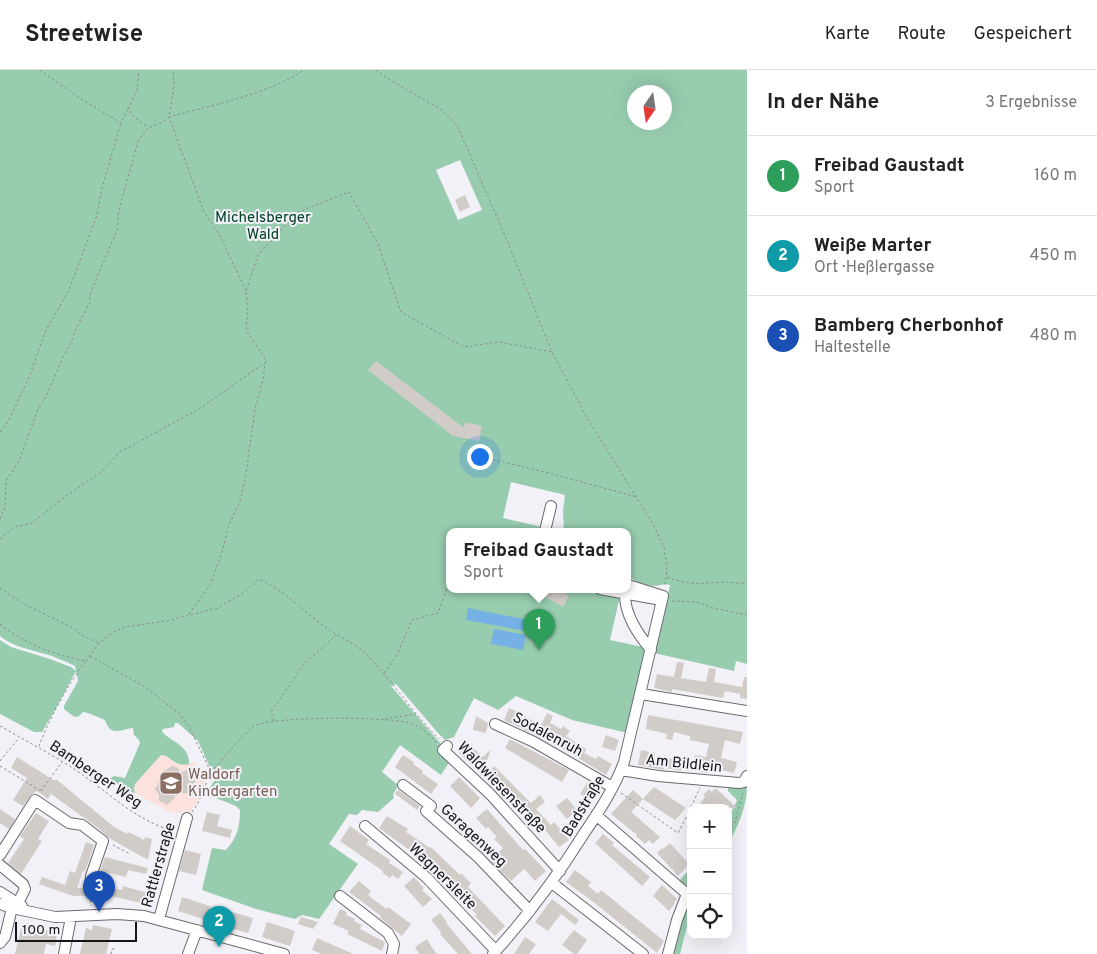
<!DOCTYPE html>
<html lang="de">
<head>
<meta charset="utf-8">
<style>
	body { margin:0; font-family:Overpass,sans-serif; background:#f6f6f6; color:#222 }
	.controls { position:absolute; right:15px; bottom:15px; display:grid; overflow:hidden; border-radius:10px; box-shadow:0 5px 20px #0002 }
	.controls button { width:45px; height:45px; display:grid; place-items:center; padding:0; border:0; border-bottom:1px solid #e0e0e0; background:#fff; color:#222; font:25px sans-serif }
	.compass { position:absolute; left:627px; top:15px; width:45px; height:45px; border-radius:50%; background:#fff; box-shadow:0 5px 20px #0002; rotate:193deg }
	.scale { position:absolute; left:15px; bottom:12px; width:122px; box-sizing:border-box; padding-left:5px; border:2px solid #151517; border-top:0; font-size:14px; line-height:18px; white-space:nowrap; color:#151517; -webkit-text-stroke:4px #f1f1f7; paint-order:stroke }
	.you { position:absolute; left:479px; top:386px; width:18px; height:18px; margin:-12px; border:4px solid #fff; border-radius:50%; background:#1a73e8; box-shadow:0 0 0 8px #1a73e833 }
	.badge { display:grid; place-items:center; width:32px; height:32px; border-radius:50%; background:#0983cb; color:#fff; font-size:16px; font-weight:700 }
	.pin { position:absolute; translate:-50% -41px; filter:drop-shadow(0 1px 2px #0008) }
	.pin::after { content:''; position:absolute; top:26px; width:18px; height:15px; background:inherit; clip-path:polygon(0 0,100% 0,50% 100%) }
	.popup { position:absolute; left:446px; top:458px; width:185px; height:65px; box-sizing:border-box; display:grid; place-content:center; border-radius:10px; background:#fff; filter:drop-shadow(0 1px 4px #0005); font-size:16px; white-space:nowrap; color:#767676 }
	.popup b { font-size:19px; color:#222 }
	.popup::after { content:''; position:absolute; left:50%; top:100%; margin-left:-10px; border:10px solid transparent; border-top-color:#fff }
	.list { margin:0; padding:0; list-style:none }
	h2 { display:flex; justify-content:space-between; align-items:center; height:65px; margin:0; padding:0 20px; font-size:21px }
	h2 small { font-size:16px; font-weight:400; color:#767676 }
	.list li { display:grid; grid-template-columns:32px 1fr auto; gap:15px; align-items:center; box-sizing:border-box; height:80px; padding:0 20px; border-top:1px solid #e0e0e0 }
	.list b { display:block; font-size:19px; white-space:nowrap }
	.list p { margin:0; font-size:16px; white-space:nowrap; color:#767676 }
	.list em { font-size:16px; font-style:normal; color:#767676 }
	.icon { flex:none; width:28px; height:28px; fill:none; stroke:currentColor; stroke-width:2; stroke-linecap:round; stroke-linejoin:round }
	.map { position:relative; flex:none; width:747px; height:884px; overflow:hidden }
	header { display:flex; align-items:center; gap:30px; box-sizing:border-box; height:70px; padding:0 25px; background:#fff; border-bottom:1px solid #e0e0e0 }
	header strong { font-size:24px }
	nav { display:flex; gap:28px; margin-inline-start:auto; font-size:18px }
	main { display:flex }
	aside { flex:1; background:#fff }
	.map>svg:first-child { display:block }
	.education { fill:#fce1dd }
	.green { fill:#98ccaf; fill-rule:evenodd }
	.water { fill:#75b1e4 }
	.building { fill:#d2ccc9 }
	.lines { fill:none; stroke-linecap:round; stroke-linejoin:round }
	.minor-casing { stroke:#69696e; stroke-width:12 }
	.path { stroke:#8b8b8f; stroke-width:1; stroke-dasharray:2.5 2.5; stroke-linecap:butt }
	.minor { stroke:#fff; stroke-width:10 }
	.labels { text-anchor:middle; stroke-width:4; stroke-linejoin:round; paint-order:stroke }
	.park-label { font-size:15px; fill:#004027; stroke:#f1f1f7 }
	.street-label { font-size:15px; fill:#151517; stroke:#f1f1f7 }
	.education-label { font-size:15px; fill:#785e54; stroke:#f1f1f7; text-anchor:start }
</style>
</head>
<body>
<header>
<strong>Streetwise</strong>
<nav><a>Karte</a><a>Route</a><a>Gespeichert</a></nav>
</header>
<main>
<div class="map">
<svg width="747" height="884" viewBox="0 0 747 884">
	<rect width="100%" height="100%" fill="#f1f1f7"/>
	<path class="education" d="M161 685 166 686 174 693 181 695 194 692 200 702 206 706 202 724 191 741 174 743 168 741 135 723 134 718 137 712Z"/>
	<path class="green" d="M0 0H747V594L736 591 734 601 654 583 670 515C664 513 660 516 654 516 644 516 636 512 628 506V461H564L563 441 565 425 511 412 503 448 542 457 541 461H450V519H584L620 526 610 570 643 577 647 583 628 663 572 650 516 626 498 640 474 628 454 667 445 670 438 663 396 614 391 616 441 674 437 680 450 691 441 705 400 675 382 702 398 715 393 725 394 728 378 742 362 740 357 745 349 744 329 774 358 794 319 849 302 845 295 849 256 839 202 820 212 778 226 780C237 768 240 757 240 740L236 736 206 724 219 703 211 700 198 671 178 653H175L174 657 163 659 162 661C169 672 190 674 189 694 178 697 174 691 166 686L161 685 135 714 134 719 135 723 128 721 110 709 114 706 125 708 140 673 139 670 134 665 133 658C126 658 116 665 109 658 107 655 106 653 105 650 100 648 87 642 83 642L78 647 73 646 64 639V636L78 611 75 596C66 592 56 587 45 584 29 579 13 577 0 566ZM634 22H664V52H634ZM460 90 482 140 458 150 436 100Z
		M0 570 11 577 50 589 71 597 76 601 55 640 42 662H34L0 644Z
		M728 715H747C747 737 738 755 728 775V750L737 730 728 721Z
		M691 801V841L680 884H670L686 831 680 810 686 803Z"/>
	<path class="water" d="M468 538 528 550 526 561 466 550Z
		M494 559 526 565 523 580 491 574Z"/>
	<path class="building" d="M465 125 470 137 460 142 455 130Z
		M376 291 464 358 465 352 482 356 479 371 453 366 368 300Z
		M531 519H556L569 526 563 537Z
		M677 592 684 593 681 608 706 612 709 598 716 599 714 612 742 617 744 607H747V629L740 628V624L725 621 723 628 672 619V622L654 618 657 604 674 607Z
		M509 638 523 644 522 645 541 655 547 643 553 646 550 653 561 659 563 656 570 661 566 666 586 679 584 683 596 689 598 686 612 694 606 705 538 664 537 666 504 650Z
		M648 645 743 662 740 674 725 670 721 688 737 692 734 703 708 697 707 703 682 698 681 701 665 698 668 688 693 693 695 685 706 687 709 674 690 670V666L674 662 672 670 666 669 667 664 646 659Z
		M476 646 488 653 486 663 473 660Z
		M606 665 619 670 615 681 602 677Z
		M510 669 569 700 562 712 505 678Z
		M469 674 483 687 491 679 482 705 459 683Z
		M641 680 655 683 654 689 666 692 664 700 638 695Z
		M403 685 414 692 413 694 423 701 422 703 438 714 431 724 395 697Z
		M17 687 55 711 56 709 114 757 127 764 129 762 144 770 145 767 152 769 148 790 109 768 98 758 51 724 48 729 37 721 30 726 23 736 13 730 27 708 11 698Z
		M172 696 178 698 180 703 187 700 194 702 196 705 195 716 191 724 182 723 175 726V728L167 735 159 731V725L154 718 157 717 160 706 164 701Z
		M494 696 531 733 540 725 545 732 536 739 551 755 554 752 569 770 559 777 542 756 537 760 488 707Z
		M459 707 480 728 471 738 450 716Z
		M588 712 598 718 590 730 580 724Z
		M654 717 686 738 675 750 643 729Z
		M715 718 719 721 737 738H697L705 727 703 725 709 719 712 722Z
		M398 720 420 736 417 740 395 724Z
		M633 720 643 729 631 742 660 767 653 774 649 770 645 774 636 766 637 765 611 744Z
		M567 728 577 740 567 749 556 736Z
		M0 739 15 749 9 759 0 753Z
		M487 739 523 780 525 779 546 801 535 811 524 799 511 811 490 790 503 778 494 769 497 767 488 757 486 759 476 748Z
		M207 742 220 745 217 756 232 760 230 768 202 761Z
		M36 743 49 751 38 769 42 771 21 804 8 793 24 769 20 766Z
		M387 746 408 759 406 762 430 778 431 777 460 805 461 803 471 813 468 817 505 856 495 866 475 846 477 845 458 826 461 824 441 805 440 806 414 779 412 782 379 758Z
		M350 756 369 770 366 774 390 790 389 793 403 802 398 809 392 805 390 808 382 802 383 801 340 771Z
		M603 764 614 773 612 775 650 807 642 816 595 773Z
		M86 772 94 775 85 802 83 801 77 818H83L86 822 90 824 95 821 97 817H108L122 820 123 816 148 823 145 834 107 825 73 826 39 814 42 807 65 815 70 801 75 803Z
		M670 773 689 794 678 806 657 783 662 778 663 779Z
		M185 780 201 784 196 805 179 801Z
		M105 787 148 798 146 804 128 800 126 807 100 801Z
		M575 800 591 812 588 816 598 824 601 820 664 871 657 883 592 831 566 812Z
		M414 807 424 818 422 820 432 829 423 837 404 816Z
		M359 811 371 821 368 825 386 839 388 837 411 854 402 866 380 848 381 846 349 822Z
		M662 815 677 829 674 832 675 833 669 841 653 826Z
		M182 827 210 836 206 850 178 841Z
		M552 829 579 850 575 855 561 844 548 861 535 852Z
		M340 839 347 842 346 845 355 849 354 851 362 855 360 859 385 872 382 881 347 864 349 861 333 854Z
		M225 840 253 848 248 863 220 855Z
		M440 843 447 852 446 853 472 884H458L440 864 441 862 431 850Z
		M301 847 308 849 318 852 313 859 298 854Z
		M267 852 295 861 290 876 262 867Z
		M22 854 49 861 48 863 57 865 55 876 46 874 44 884H15Z
		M93 855 112 859 106 884H80L86 858 92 860Z
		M574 860 587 870 577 884H574L562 875Z
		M525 867 536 874 529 884H514Z
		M317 868 333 875 353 884H322L312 880Z
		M427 869 431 876 437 884H419L415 877Z"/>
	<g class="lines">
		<g class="minor-casing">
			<path id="minor" d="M545 461 551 436
				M600 519 656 529
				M625 523C624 544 638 564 651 580
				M641 624 747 641
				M495 654 534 672 612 717
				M447 676 443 680 490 724 560 801
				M621 700 658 706 739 713 744 712 747 706
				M403 715 431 736 426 741 478 787 530 841
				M596 745 687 824 677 850 668 884
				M365 756 427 808 496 881
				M0 785 35 730 69 753 82 755 103 771 91 806 90 817
				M0 795 23 814 25 819 18 833
				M552 813 643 884
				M0 822 22 836
				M340 826 388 863 394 874 392 884
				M0 834 12 838 55 847 117 844 144 846 284 884
				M159 849 187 748
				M0 873 5 867 12 838
				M64 884 71 847
				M188 884 197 860
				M493 884C528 846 558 805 585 762 600 740 615 717 624 692L663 526 628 515"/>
		</g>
		<path class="path" d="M40 0 78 27 121 53 128 39 132 45 147 57
			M376 0 390 10 440 39 457 55 506 168 552 282 586 346 653 454 664 477 667 498 665 516
			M128 39 137 20 139 0
			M246 221 219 164 204 142 169 47C214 34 264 26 304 0
			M0 362 9 350 30 305 45 262 69 220 97 145 102 118 121 53
			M478 386 549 403 637 427
			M0 449 5 437 6 411 19 391 38 339 46 327 62 289 70 275 76 259 90 232V224L117 160 119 140 138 71 148 58 163 52 169 47 174 16 173 0
			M0 469 14 457 32 453 59 431 101 402 120 382 199 339 266 292 264 287 248 263 246 258 248 242 246 221 258 185 298 142 349 122 378 174 401 242 464 277 499 272 552 282
			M667 507C689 516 701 513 723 512 731 512 739 514 747 513
			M0 518 22 533 73 558 83 566 99 573
			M672 531 697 532 713 538 747 545
			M189 544 210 515 223 479 228 457 240 431 245 411 255 339 263 310 265 293
			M0 554C25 574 54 585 86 591 68 614 49 649 39 676
			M90 586 145 617 181 645 189 657 211 702
			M86 591 99 573 114 562 125 557 166 551 218 538 246 521 259 509C285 521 305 543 328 559 339 567 353 572 364 582 391 609 412 642 439 669
			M384 603 397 585 412 550 438 543 450 510
			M385 649 416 644
			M274 651 271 642 304 594 336 565
			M0 656C28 672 57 687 83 705 112 726 139 752 174 761
			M0 691 19 668
			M0 696 41 721
			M41 721 62 692
			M621 723 678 763 691 738
			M691 737 700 718
			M192 742C201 731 203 719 209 707 212 701 248 658 254 656 272 646 393 646 413 654 423 658 430 666 437 673
			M728 761 735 752 743 723
			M113 775 130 784
			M90 825 91 836
			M111 884 112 879H115"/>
		<use href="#minor" class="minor"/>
	</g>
	<defs>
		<g id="school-square" transform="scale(1.25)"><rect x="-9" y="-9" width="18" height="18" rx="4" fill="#8d6e63" stroke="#f1f1f7"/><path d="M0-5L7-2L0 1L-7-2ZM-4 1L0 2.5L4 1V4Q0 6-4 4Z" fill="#fff"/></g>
	</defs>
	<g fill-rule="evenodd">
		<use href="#school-square" x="171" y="713"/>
	</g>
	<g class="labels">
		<g class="park-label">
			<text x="263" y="152">Michelsberger<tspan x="263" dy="17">Wald</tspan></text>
		</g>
		<g class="street-label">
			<text transform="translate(548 664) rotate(28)" y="5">Sodalenruh</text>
			<text transform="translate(684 693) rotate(6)" y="5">Am Bildlein</text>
			<text transform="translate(96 704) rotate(34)" y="5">Bamberger Weg</text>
			<text transform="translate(502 717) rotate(46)" y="5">Waldwiesenstraße</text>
			<text transform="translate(583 736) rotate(-59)" y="5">Badstraße</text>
			<text transform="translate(474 765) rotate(43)" y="5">Garagenweg</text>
			<text transform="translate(158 795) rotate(-74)" y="5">Rattlerstraße</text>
			<text transform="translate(443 806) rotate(44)" y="5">Wagnersleite</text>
		</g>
		<g class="education-label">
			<text x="188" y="709">Waldorf<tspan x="188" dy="17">Kindergarten</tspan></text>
		</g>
	</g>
</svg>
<div class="controls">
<button>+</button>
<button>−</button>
<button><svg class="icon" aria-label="locate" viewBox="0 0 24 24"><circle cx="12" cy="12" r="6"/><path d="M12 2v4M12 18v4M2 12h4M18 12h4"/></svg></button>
</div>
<svg class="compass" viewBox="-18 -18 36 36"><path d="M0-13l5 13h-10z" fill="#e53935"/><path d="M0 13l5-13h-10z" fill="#767676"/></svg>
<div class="scale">100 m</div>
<div class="you"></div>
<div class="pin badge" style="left:539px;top:580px;background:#2e9e5b">1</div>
<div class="popup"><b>Freibad Gaustadt</b>Sport</div>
<div class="pin badge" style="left:219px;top:877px;background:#0f9aa8">2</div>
<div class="pin badge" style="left:99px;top:842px;background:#1a4fb4">3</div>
</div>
<aside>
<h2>In der Nähe<small>3 Ergebnisse</small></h2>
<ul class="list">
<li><span class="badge" style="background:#2e9e5b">1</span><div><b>Freibad Gaustadt</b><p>Sport</p></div><em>160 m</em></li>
<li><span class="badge" style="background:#0f9aa8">2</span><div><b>Weiße Marter</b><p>Ort · Heßlergasse</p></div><em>450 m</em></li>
<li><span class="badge" style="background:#1a4fb4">3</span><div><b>Bamberg Cherbonhof</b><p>Haltestelle</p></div><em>480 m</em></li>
</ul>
</aside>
</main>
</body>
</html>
